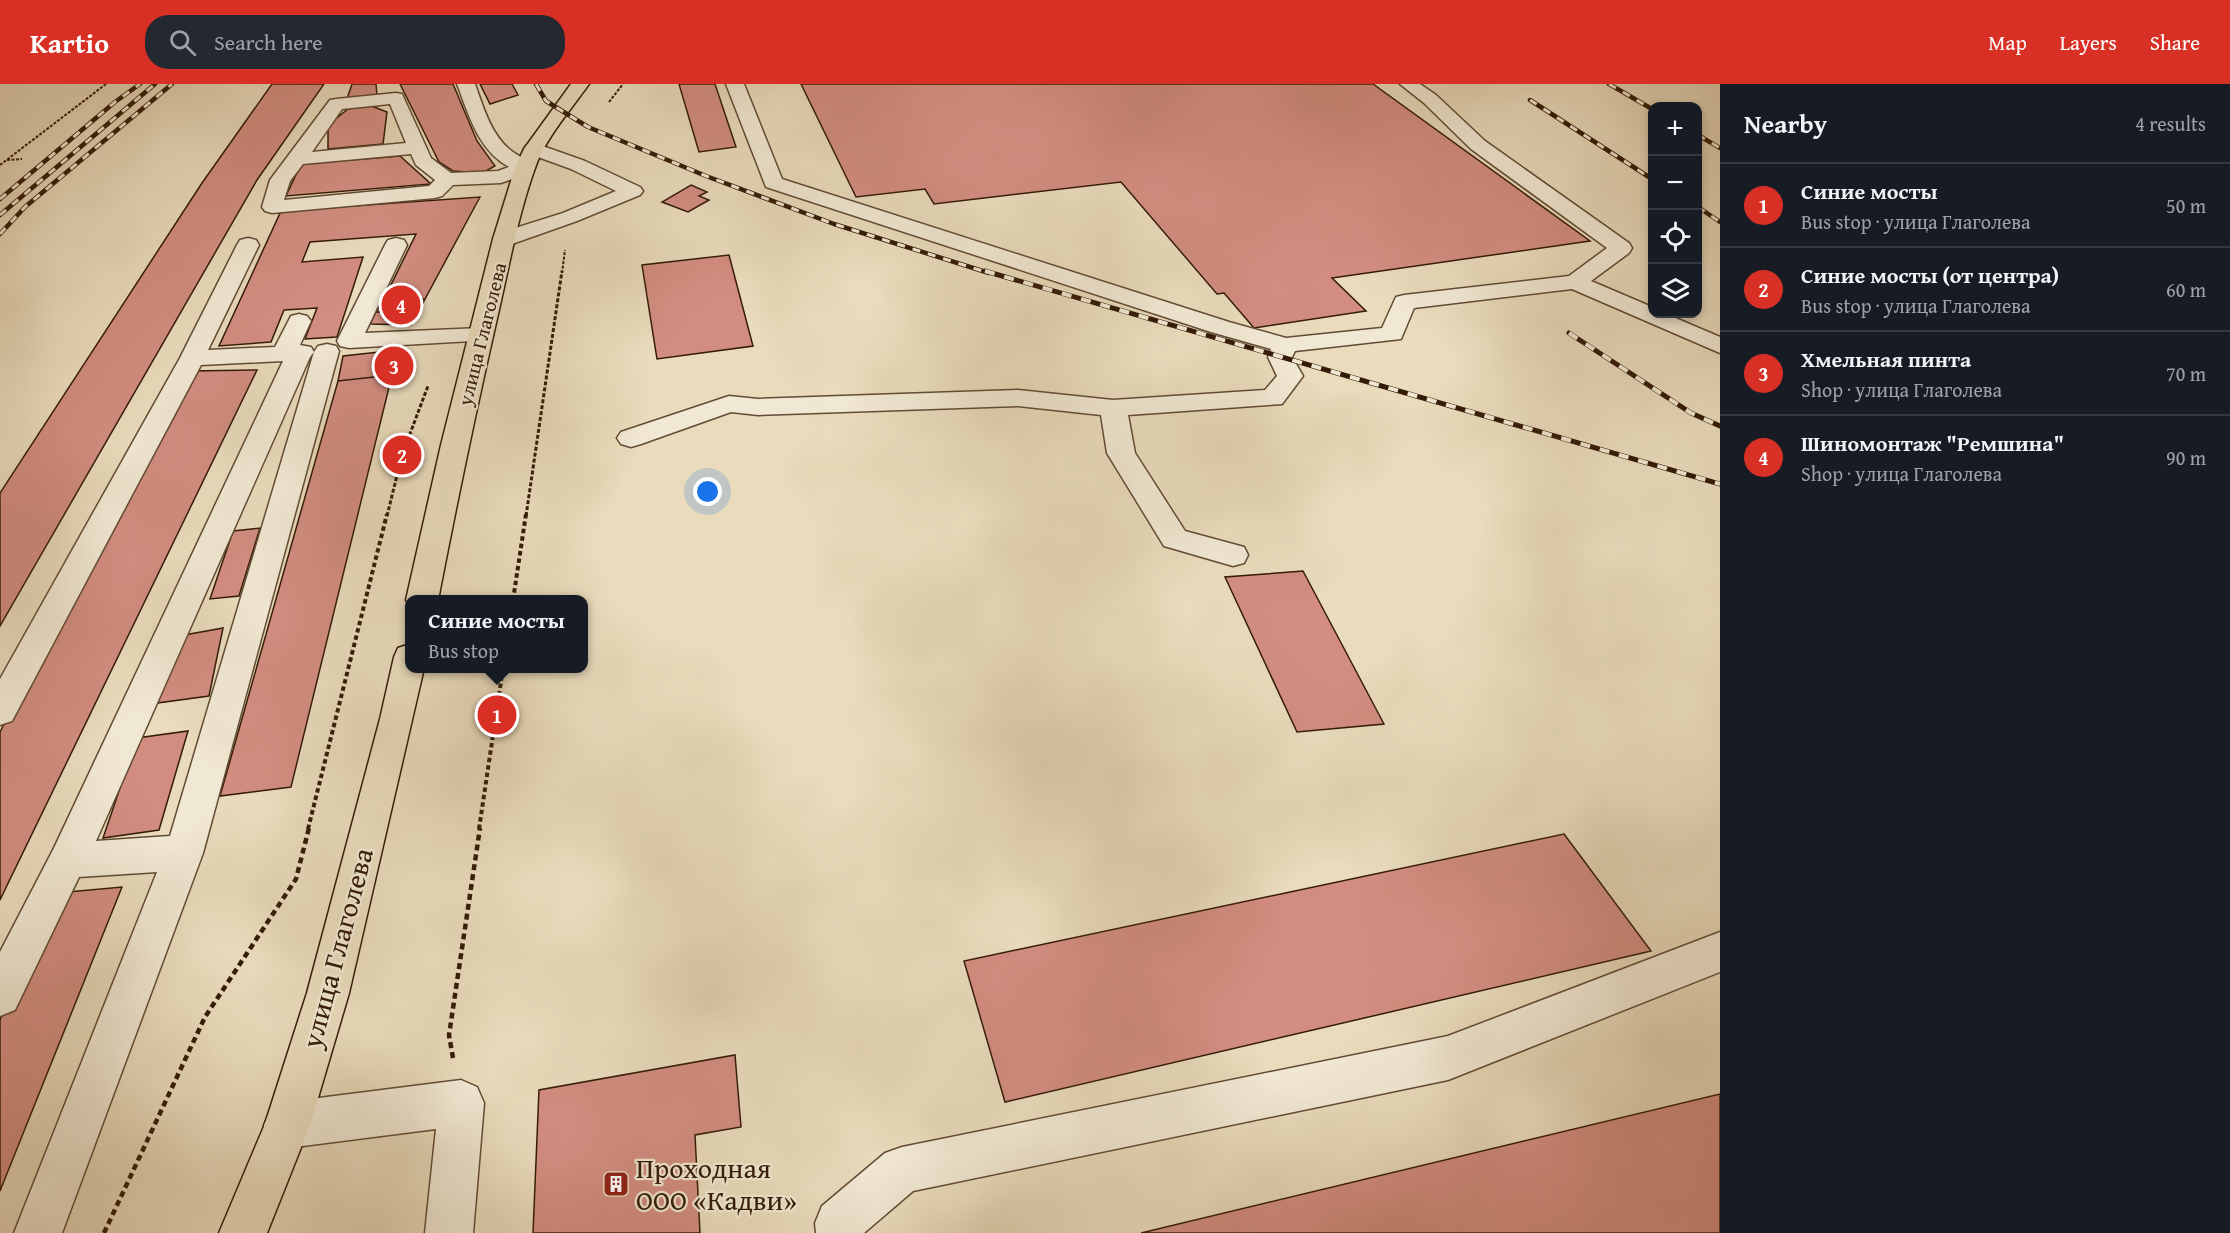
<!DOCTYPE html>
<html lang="en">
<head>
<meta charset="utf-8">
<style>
	body { margin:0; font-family:"Gentium Book Plus",serif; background:#242831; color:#f1f3f6 }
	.controls { position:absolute; right:18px; top:18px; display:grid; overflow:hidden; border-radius:12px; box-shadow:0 3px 9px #0003 }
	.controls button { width:54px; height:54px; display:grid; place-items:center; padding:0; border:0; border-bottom:2px solid #363941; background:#171b24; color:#f1f3f6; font:30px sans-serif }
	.you { position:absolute; left:708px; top:408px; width:21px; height:21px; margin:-15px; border:4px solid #fff; border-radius:50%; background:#1a73e8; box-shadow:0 0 0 9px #1a73e833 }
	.badge { display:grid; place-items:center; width:39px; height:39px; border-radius:50%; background:#d93025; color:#fff; font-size:20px; font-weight:700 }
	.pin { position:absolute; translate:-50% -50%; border:3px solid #fff; box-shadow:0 2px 6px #0006 }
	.popup { position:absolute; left:405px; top:511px; width:183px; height:78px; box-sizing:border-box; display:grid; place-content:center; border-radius:12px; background:#171b24; filter:drop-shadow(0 2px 4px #0005); font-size:20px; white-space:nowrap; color:#9ea1a6 }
	.popup b { font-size:22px; color:#f1f3f6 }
	.popup::after { content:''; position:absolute; left:50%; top:100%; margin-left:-12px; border:12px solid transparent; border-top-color:#171b24 }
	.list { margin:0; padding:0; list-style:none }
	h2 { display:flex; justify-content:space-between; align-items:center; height:78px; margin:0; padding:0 24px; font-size:26px }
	h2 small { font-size:20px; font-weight:400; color:#9ea1a6 }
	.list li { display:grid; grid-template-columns:39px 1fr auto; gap:18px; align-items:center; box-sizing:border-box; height:84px; padding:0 24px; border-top:2px solid #363941 }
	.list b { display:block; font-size:22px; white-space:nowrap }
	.list p { margin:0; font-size:20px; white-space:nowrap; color:#9ea1a6 }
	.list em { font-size:20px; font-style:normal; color:#9ea1a6 }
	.icon { flex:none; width:33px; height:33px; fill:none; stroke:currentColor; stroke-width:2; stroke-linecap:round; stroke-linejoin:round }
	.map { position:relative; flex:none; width:1720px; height:1149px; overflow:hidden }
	header { display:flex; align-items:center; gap:36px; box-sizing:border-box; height:84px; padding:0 30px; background:#d93025; color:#fff }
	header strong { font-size:28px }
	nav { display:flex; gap:33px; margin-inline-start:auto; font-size:21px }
	.search { width:420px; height:54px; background:#242831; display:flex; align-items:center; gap:15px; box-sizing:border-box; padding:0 21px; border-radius:24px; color:#9ea1a6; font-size:22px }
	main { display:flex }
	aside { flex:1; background:#171b24 }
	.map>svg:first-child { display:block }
	.building { fill:#d28d80; stroke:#341b06; stroke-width:1.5 }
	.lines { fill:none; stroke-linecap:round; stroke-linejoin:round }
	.minor-casing { stroke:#614b34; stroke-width:3 }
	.major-casing { stroke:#341b06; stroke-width:3 }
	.path-far3 { stroke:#341b06; stroke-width:2; stroke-dasharray:3 1.5; stroke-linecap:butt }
	.path-far2 { stroke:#341b06; stroke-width:3; stroke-dasharray:4 2; stroke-linecap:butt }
	.path-far1 { stroke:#341b06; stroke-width:4; stroke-dasharray:4.5 3; stroke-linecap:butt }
	.path { stroke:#341b06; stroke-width:4.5; stroke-dasharray:6 4; stroke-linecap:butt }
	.minor { fill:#f1e8d3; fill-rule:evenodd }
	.major { fill:#e9dbbc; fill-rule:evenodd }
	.rail-far1-casing { stroke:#341b06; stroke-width:4.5 }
	.rail-casing { stroke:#341b06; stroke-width:5 }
	.rail-far1 { stroke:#f1e8d3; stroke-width:3; stroke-dasharray:8; stroke-linecap:butt }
	.rail { stroke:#f1e8d3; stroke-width:4; stroke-dasharray:10; stroke-linecap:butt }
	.labels { text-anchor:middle; stroke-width:4.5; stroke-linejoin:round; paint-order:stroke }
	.far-street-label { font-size:20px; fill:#341b06; stroke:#f1e8d3 }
	.near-street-label { font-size:28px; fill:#341b06; stroke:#f1e8d3 }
	.near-poi-label { font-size:28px; fill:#341b06; stroke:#f1e8d3; text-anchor:start }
</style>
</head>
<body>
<header>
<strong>Kartio</strong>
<div class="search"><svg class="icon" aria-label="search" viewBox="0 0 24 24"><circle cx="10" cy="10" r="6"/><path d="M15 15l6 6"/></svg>Search here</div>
<nav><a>Map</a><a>Layers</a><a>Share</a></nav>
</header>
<main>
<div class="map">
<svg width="1720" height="1149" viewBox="0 0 1720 1149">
	<rect width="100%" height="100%" fill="#e9dbbc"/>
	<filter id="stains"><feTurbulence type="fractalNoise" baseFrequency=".00333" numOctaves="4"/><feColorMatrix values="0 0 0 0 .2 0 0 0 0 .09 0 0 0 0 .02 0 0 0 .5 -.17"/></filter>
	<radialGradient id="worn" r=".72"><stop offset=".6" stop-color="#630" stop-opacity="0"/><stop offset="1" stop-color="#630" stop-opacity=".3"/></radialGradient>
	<path class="building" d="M272 0H324L257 96 0 542V409L202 99Z
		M352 0H376L377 12 347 15Z
		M400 0H453L477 57 495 82 482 89 453 87 439 78Z
		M480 0H512L518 11 490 20Z
		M679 0H715L736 63 699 68Z
		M801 0H1373L1590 157 1332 194 1366 227 1254 244 1224 209 1217 210 1121 98 934 120 925 105 856 113Z
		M369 21 387 28 383 60 328 65V41L348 25Z
		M400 72 431 100 286 112 301 80Z
		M691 101 707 108 699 112 709 116 688 128 662 118Z
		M480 113 425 215H384L416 150 310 158 302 178 363 173 337 253 305 255 317 224 284 226 271 258 219 262 281 127Z
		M729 171 753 262 657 275 642 181Z
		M384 215H425L418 228H376Z
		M376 228H418L411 241 370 240Z
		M397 266 392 291 338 297 343 272Z
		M257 286 0 816V648L188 287Z
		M392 291 291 703 220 712 338 297Z
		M260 444 239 512 210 515 233 447Z
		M1303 487 1384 640 1297 648 1225 493Z
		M223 544 209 612 157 619 179 552Z
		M188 647 159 746 103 754 137 654Z
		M1564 750 1651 867 1005 1018 964 877Z
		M122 803 0 1107V936L57 809Z
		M735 971 741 1043 695 1051 700 1149H533L539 1006Z
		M1720 1010V1149H1141Z"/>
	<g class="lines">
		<g class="minor-casing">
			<path id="minor" d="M457 0H475C483 22 490 48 508 64 516 72 529 75 535 84L532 88 501 99 453 101 442 112 435 114 272 129 265 127 262 123 270 96 330 16 336 15 396 9 402 10 431 74 451 89 498 87 509 83C478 66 469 31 457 0ZM390 20 406 59 312 68 342 25ZM411 70 416 81 435 96 429 102 284 116 290 97 303 80Z
				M726 0H744L782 95 1229 238 1286 254 1382 244 1396 213 1404 211 1569 192 1607 164 1471 65 1424 19 1400 0H1420L1436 11 1485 57 1629 159 1632 164 1629 169 1591 197 1652 223V230H1666L1720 253V269L1572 205 1414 224 1401 255 1295 267 1292 273 1303 292 1282 320 1128 331 1135 369 1185 447 1244 463 1248 471 1244 479 1233 482 1164 462 1107 369 1101 331 1018 322 758 331 731 328 641 360 631 363 621 360 617 354 621 348 729 312 758 315 1018 306 1113 316 1265 306 1277 292 1268 273 1271 265 1211 248 766 103Z
				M534 59 585 77 640 103 643 107 640 111 577 137 512 160 504 161 496 160 493 155 496 150 563 129 616 107 571 85 527 69 524 65 527 61Z
				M248 154 256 156 259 161 208 266 275 263 291 232 299 230 307 232 311 237 300 261 311 263 314 268 318 262 327 260 336 262 339 267 203 769 62 1149H14L157 788 79 793 15 926 0 932V868L54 764 283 277 201 281 12 637 0 641V595L180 274 237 161 240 156ZM314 268 170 752 96 757 310 273Z
				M396 154 404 156 407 161 365 249 481 244 490 246 493 251 490 256 349 264 340 262 337 257 385 161 388 156Z
				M1720 848V888L1448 996 913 1107 864 1149H816L815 1139 822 1122 885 1069 902 1063 1448 952Z
				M461 996 477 1003 484 1019 473 1149H425L436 1045 287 1064 271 1057 264 1041 271 1025 287 1018Z"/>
		</g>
		<g class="major-casing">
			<path id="major" d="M571 0H589C570 27 546 53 535 84 517 134 508 188 496 239 475 331 456 423 438 516H410V523L406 516 441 361 493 155 515 84 524 65Z
				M410 560V584H424L349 909 310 1041 267 1149H219L265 1040 307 909 380 635 394 573 398 564Z"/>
		</g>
		<path class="path-far3" d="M609 18 623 0
			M7 76 22 75
			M0 81 106 0
			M562 189 565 166"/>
		<path class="path-far2" d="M387 432 402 371 428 302
			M526 432 562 187"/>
		<path class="path-far1" d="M513 516 526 430
			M308 745 387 430
			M479 745 503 584"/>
		<path class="path" d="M453 974 449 951 480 744
			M104 1149 205 933 296 795 309 744"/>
		<use href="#minor" class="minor"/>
		<use href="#major" class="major"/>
		<g class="rail-far1-casing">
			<path id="rail-far1" d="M536 0 546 17 588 43 706 92 834 140 989 189
				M1609 0 1652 25
				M1530 16 1652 95
				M1698 51 1720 64
				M0 115 115 18 140 0
				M1698 123 1720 138
				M0 131 155 0
				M0 150 25 123 172 0"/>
		</g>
		<g class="rail-casing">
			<path id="rail" d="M985 187 1720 400
				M1569 249 1691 329 1720 342"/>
		</g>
		<use href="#rail-far1" class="rail-far1"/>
		<use href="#rail" class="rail"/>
	</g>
	<defs>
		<g id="building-square" transform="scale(1.35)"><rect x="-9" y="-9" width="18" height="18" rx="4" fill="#8f2418" stroke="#f1e8d3"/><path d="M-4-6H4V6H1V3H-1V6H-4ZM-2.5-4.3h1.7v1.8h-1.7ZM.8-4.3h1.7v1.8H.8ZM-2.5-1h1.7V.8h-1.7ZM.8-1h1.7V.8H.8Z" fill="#fff"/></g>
	</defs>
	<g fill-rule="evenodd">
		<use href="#building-square" x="616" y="1100"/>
	</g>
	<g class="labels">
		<g class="far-street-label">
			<text transform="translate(482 250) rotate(-76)" y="7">улица Глаголева</text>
		</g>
		<g class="near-street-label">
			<text transform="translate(337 864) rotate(-75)" y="10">улица Глаголева</text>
		</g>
		<g class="near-poi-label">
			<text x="636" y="1094">Проходная<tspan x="636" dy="32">ООО «Кадви»</tspan></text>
		</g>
	</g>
	<rect width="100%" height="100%" filter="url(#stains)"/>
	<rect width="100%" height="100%" fill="url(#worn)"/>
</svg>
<div class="controls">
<button>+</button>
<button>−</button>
<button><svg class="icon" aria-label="locate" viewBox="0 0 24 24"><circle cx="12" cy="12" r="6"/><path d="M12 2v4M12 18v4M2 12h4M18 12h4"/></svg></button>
<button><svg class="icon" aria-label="layers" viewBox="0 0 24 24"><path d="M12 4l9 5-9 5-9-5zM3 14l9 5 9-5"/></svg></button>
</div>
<div class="you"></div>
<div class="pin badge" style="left:497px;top:631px">1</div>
<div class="popup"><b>Синие мосты</b>Bus stop</div>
<div class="pin badge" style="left:402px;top:371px">2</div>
<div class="pin badge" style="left:394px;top:282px">3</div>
<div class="pin badge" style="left:401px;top:221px">4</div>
</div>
<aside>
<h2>Nearby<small>4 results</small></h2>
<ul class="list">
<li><span class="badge">1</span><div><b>Синие мосты</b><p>Bus stop · улица Глаголева</p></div><em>50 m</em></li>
<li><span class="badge">2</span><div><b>Синие мосты (от центра)</b><p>Bus stop · улица Глаголева</p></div><em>60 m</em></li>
<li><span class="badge">3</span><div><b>Хмельная пинта</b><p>Shop · улица Глаголева</p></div><em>70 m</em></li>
<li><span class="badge">4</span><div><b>Шиномонтаж &quot;Ремшина&quot;</b><p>Shop · улица Глаголева</p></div><em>90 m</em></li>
</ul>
</aside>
</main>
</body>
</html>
